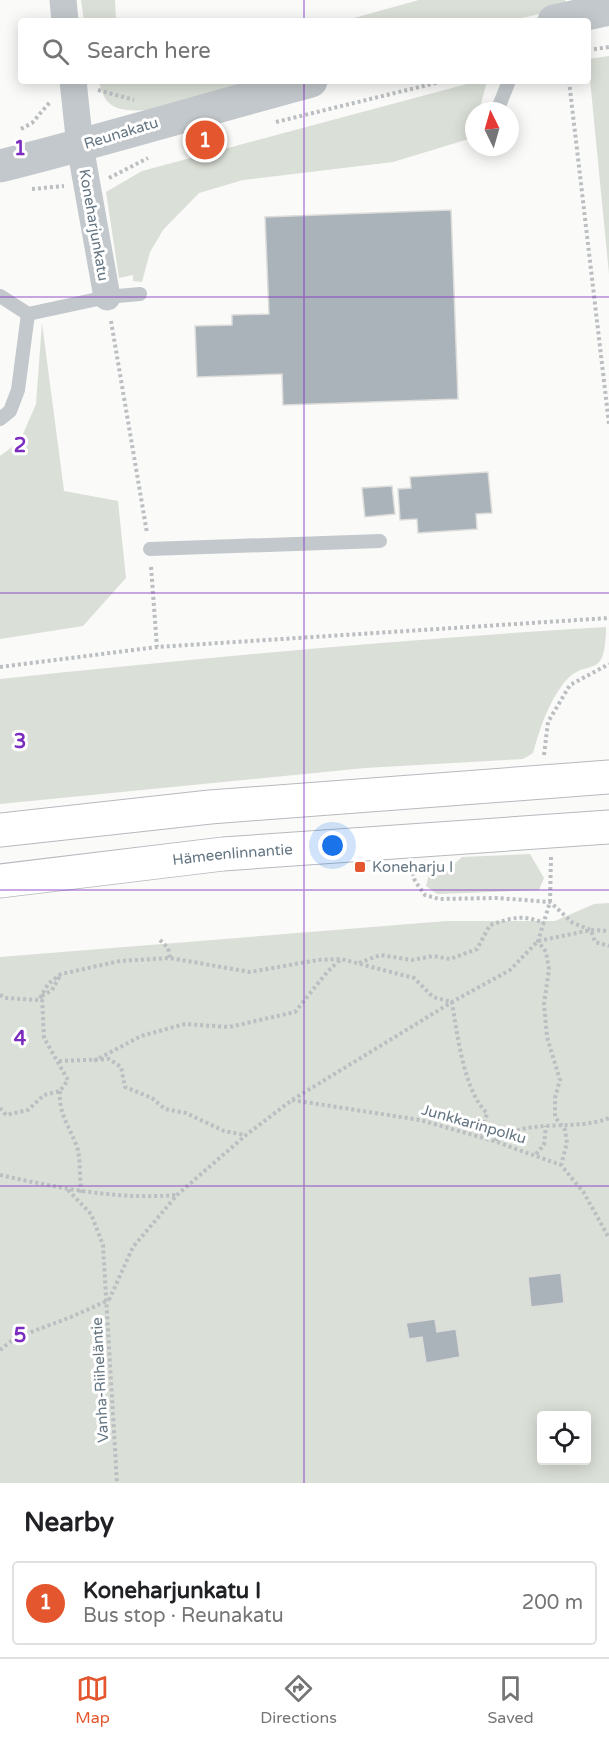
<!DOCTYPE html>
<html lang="en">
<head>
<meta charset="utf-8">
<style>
	body { margin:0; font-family:"Varela Round",sans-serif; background:#f6f6f6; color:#202124 }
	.controls { position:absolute; right:18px; bottom:18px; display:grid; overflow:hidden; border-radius:6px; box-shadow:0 3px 15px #0003 }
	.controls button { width:54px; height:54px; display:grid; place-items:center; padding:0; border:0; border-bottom:2px solid #e0e0e0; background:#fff; color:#202124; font:30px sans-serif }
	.compass { position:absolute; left:465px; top:102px; width:54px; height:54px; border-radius:50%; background:#fff; box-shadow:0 3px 15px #0003; rotate:355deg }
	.you { position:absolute; left:333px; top:846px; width:21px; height:21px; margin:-15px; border:4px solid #fff; border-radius:50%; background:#1a73e8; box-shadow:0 0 0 9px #1a73e833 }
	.badge { display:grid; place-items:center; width:39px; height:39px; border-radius:50%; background:#e4572e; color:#fff; font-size:20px; font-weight:700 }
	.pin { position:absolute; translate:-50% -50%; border:3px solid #fff; box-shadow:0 2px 6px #0006 }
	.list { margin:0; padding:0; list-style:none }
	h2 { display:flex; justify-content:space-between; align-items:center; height:78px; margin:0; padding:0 24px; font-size:26px }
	h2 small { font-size:20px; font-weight:400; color:#757577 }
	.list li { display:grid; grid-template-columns:39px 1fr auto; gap:18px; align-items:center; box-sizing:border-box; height:84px; margin:0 12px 12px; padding:0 12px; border:2px solid #e0e0e0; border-radius:6px }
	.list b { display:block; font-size:22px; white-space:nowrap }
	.list p { margin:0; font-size:20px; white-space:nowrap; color:#757577 }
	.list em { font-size:20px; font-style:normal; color:#757577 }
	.icon { flex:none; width:33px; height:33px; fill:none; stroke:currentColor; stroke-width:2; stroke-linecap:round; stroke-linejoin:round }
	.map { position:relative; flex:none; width:609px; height:1483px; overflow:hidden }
	.search { position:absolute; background:#fff; box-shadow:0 3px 15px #0003; left:18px; right:18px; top:18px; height:66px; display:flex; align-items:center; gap:15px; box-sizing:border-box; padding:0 21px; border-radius:6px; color:#757577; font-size:22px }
	.sheet { height:174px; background:#fff }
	nav { display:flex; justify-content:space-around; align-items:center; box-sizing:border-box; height:84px; border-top:2px solid #e0e0e0; background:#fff; font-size:16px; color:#757577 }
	nav a { display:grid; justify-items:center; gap:3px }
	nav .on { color:#e4572e }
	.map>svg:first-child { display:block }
	.green { fill:#dadfd7; fill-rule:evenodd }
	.building { fill:#aab3b9; stroke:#dcdcda; stroke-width:1.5 }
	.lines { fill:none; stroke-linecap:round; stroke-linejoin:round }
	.primary-casing { stroke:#b5babe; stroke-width:35 }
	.path { stroke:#bbbfc2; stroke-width:4; stroke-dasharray:3 3; stroke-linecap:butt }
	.service { stroke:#c3c8cc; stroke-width:14 }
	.minor { stroke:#c3c8cc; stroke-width:27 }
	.tertiary { stroke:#c3c8cc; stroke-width:33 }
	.primary { stroke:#fff; stroke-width:33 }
	.grid { fill:none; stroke:#7b2cbf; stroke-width:1.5; stroke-opacity:0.55 }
	.poi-dot { fill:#e4572e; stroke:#fff; stroke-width:2 }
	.labels { text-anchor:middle; stroke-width:6; stroke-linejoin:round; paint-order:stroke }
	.street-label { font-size:15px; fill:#657683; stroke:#fff }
	.poi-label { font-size:15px; fill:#657683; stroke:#fff; text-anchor:start }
	.grid-label { font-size:20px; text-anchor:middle; font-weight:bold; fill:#7b2cbf; stroke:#fff; stroke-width:6; stroke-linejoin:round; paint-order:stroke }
</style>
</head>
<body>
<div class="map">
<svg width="609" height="1483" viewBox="0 0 609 1483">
	<rect width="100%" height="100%" fill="#fafaf8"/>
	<path class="green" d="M81 0H115L116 21H84Z
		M419 0H565L567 8 508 21H343Z
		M609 56V274L588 59Z
		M98 81H265C236 89 129 127 108 102 103 97 101 87 98 81Z
		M478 81H487L479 111H474L472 138 393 162 243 180 199 193 163 230 150 252 142 282 133 281V275L119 278 106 192 142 171Z
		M42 323 64 491 118 501 126 578 83 626 0 639V456L20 441 36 404Z
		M606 627C605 686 588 653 563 684 547 706 540 728 533 753L523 759 365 768 0 804V679C202 658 403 639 606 627Z
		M530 854 544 878 539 890 437 894 426 886 429 874 448 870 462 857Z
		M609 903V1483H0V957L447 921H555L594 904ZM542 1416H586V1460H542Z"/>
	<path class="building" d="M451 210 458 399 283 405 282 374 197 377 195 326 232 325V315L269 314 265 217Z
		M488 472 492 513 476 514 477 529 418 533 417 519 400 520 398 489 411 488 410 477Z
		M392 486 395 514 365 517 362 488Z
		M561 1273 564 1303 531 1307 528 1277Z
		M435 1319 437 1332 456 1329 460 1357 426 1363 422 1337 409 1339 406 1323Z"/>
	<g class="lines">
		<g class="primary-casing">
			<g id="primary">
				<path d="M0 830 210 807 609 777"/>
				<path id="s1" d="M0 881 223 854 609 827"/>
			</g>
		</g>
		<path class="path" d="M588 50 609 47
			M569 81 609 424
			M98 90 134 100
			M276 122 444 81
			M21 129 32 123 50 102
			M109 178 148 158
			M32 189 64 186
			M111 321 147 533
			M151 567 157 647
			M0 667 157 647 609 618
			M544 755 548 722 570 685 609 664
			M551 857 550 902 538 941 546 952 549 969 544 1004 547 1037 560 1080 555 1098V1117L565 1130 567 1143 561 1165
			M411 867 415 881 425 895 439 899 498 898 550 902 573 923 591 930 595 942 609 946
			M160 940 168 948 170 958
			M359 963 380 955 412 960 433 956 450 959 477 949 490 925C511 918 522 914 544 923
			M0 995 5 998 39 1000 48 984 61 974 120 961 170 958 250 972 318 960 341 959 414 978 433 997 452 1002C457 1033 464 1092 487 1113L481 1138
			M59 1061 109 1059 121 1067 125 1087 152 1098 165 1109 186 1113 224 1131 245 1135
			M94 1061 141 1036 185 1024 229 1027 295 1012 328 971 341 959
			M60 1091C58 1115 71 1128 78 1150 80 1159 80 1181 81 1193
			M292 1100 420 1120 494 1141 561 1165 584 1193 609 1238
			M0 1108 6 1115 28 1110 44 1095 60 1091 68 1080 44 1038 42 996 52 990 61 974
			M495 1140C531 1117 574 1132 609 1118
			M536 1154 544 1145 546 1126
			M0 1175C59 1188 116 1200 176 1195
			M68 1190 91 1214 103 1245 117 1483
			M109 1300 133 1247 177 1195 246 1135 292 1100 452 1002 510 970 538 941 591 930 609 931
			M0 1350 15 1338 71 1317 109 1300"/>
		<path class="service" d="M497 111 509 81
			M0 296 28 314 107 297 140 294
			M0 419 10 411 18 390 28 314
			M150 549 380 541"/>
		<path class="minor" d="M63 0 65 21
			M73 81 80 146 107 297"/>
		<path class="tertiary" d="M554 21 609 9
			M0 166C104 140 207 109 311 81"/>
		<use href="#primary" class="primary"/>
	</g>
	<path class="grid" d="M304 0V21M304 81V1483M0 297H609M0 593H609M0 890H609M0 1186H609"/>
	<rect class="poi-dot" x="354" y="861" width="12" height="12" rx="3"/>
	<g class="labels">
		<g class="street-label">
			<text transform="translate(121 133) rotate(-17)" y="5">Reunakatu</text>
			<text transform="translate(94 225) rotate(80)" y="5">Koneharjunkatu</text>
			<text dy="5" stroke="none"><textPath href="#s1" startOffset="234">Hämeenlinnantie</textPath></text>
			<text transform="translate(474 1124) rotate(16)" y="5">Junkkarinpolku</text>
			<text transform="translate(100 1380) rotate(-93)" y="5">Vanha-Riiheläntie</text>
		</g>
		<g class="poi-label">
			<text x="372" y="872">Koneharju I</text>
		</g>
	</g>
	<g class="grid-label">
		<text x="20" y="155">1</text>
		<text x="20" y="452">2</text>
		<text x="20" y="748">3</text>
		<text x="20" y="1045">4</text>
		<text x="20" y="1342">5</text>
	</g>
</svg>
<div class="controls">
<button><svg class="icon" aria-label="locate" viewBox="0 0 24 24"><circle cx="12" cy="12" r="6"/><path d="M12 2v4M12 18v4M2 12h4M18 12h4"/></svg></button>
</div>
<svg class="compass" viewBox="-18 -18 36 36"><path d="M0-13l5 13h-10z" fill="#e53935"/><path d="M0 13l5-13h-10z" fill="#757577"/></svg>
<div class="you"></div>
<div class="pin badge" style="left:205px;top:140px">1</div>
<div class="search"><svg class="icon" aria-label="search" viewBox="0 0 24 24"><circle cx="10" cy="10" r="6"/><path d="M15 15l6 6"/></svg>Search here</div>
</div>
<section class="sheet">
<h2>Nearby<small></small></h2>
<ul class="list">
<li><span class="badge">1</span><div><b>Koneharjunkatu I</b><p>Bus stop · Reunakatu</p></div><em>200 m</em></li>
</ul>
</section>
<nav>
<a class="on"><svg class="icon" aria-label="map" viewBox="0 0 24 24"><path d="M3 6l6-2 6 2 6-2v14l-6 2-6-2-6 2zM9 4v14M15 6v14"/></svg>Map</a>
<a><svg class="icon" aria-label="directions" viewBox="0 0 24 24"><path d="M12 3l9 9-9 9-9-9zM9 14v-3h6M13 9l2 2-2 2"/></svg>Directions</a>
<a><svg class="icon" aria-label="saved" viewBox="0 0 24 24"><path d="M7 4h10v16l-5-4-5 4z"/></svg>Saved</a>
</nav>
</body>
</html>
